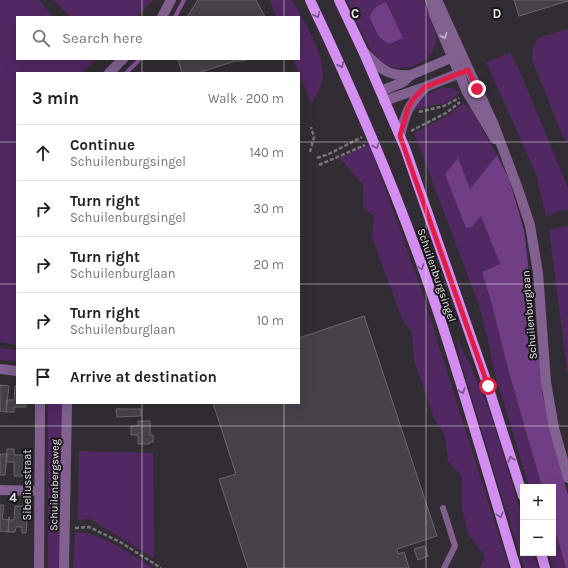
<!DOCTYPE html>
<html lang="en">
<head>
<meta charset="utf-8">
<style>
	body { margin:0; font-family:Karla,sans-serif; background:#f6f6f6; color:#202124 }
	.controls { position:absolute; right:12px; bottom:12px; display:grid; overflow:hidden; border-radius:0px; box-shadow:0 4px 16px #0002 }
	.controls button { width:36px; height:36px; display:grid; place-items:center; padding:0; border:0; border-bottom:1px solid #e0e0e0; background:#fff; color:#202124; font:20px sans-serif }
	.stop { position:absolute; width:12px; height:12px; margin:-9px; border:3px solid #e11d48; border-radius:50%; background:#fff }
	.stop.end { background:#e11d48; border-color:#fff; box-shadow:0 1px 4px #0008 }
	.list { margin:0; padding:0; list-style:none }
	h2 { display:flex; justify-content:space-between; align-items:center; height:52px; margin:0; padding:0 16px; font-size:17px }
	h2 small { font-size:13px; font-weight:400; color:#757577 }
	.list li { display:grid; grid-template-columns:26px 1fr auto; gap:12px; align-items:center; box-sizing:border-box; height:56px; padding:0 16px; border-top:1px solid #e0e0e0 }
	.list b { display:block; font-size:15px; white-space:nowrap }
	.list p { margin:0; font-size:13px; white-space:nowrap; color:#757577 }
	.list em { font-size:13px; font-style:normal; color:#757577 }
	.icon { flex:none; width:22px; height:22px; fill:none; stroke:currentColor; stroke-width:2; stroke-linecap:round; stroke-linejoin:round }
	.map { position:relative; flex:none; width:568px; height:568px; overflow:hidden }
	.search { position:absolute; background:#fff; box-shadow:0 4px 16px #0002; left:16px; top:16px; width:284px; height:44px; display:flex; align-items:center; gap:10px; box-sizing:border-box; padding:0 14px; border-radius:0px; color:#757577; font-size:15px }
	.panel { position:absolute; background:#fff; box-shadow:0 4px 16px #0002; left:16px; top:72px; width:284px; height:332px; border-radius:0px }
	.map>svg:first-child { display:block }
	.green { fill:#522863 }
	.forest { fill:#713e86 }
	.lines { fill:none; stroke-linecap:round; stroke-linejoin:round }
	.stream { stroke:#88549d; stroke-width:4 }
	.building { fill:#474149; stroke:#6b666e }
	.path { stroke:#78747a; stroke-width:2.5; stroke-dasharray:4 2; stroke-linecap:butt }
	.lane { stroke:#826090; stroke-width:6 }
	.street { stroke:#826090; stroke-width:10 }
	.primary { stroke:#d48ef2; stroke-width:10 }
	.oneway { stroke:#765286 }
	.oneway2 { stroke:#c3b5c9 }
	.route { stroke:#e11d48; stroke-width:5 }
	.grid { fill:none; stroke:#e6e3e8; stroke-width:1; stroke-opacity:0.55 }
	.labels { text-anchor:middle; stroke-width:4; stroke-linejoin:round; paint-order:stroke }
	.street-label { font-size:11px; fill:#e6e3e8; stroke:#181619 }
	.grid-label { font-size:13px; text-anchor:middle; font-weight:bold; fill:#e6e3e8; stroke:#181619; stroke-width:4; stroke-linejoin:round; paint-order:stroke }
</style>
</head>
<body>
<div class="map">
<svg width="568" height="568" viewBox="0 0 568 568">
	<rect width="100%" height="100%" fill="#322d34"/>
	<path class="green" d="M0 0H39L53 17H17V59H96L82 73H17V345L0 342Z
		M54 0H153L136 17H70Z
		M270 0H292C304 22 327 55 322 82 320 90 315 97 311 105L305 87 293 59H299V17H276Z
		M347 0H423C428 12 437 27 436 41 434 64 399 76 381 62 368 51 355 16 347 0Z
		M568 29V142L566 141 561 132 532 59 533 47 538 38Z
		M510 53 518 67 568 188V209L546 216 536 174 488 66 485 63Z
		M441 88H452L459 92 458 94 448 102 414 110 421 97Z
		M463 103 472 111 497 155 470 189 466 228 472 227 481 215 500 264 482 272 492 305 508 369 542 487H529L493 367 489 344 479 305 414 133 449 115Z
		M369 144 420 286 509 568H480L485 556 468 534 462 508V477L448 461 445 436 434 418 414 360 412 332 402 319 372 237 374 216 363 208V185L340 158Z
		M566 226 568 227V376L549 230Z
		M457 339 472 369 489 410 498 437 523 520V553H533L538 568H524L460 359Z
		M0 348 17 350V361L0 360Z
		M48 403H63L60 568H48Z
		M79 451 153 453 154 558 90 519 78 520Z
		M553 523 566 568H553L549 553H553Z
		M75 532C103 533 129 553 153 568H73Z"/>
	<path class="forest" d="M386 2 403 38 389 44 379 37 370 18 371 13 376 7Z
		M497 155 509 179 524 230 543 388 542 392 558 460 568 495V568H566L553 523V487H542L508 369 492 305 482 272 500 264 481 216 472 227 466 228 445 174 458 158 470 189Z"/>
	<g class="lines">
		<path class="stream" d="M175 17 184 0
			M126 73 140 59"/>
	</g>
	<path class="building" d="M198 0H256L265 17H187Z
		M514 0H568V1L519 16Z
		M178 59H249L243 61H235L198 73H182Z
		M364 316 437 536 397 549 398 554 404 552 409 568H248L219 479 236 474 213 403H299V338Z
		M0 385 9 386 6 412 0 411Z
		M15 386H17V403H26V407H14V412H6L7 400H14Z
		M116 409H141V416L117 417Z
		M138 421H150V435H153V442H150L149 444H138V435H131V426H138Z
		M7 449H14V455H26V466H27V473H26V476H14V462H6Z
		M0 454H7L5 475H0Z
		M0 505H4L2 519 8 520 9 517 8 532 0 531Z
		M15 506H26V509H28L26 533H22V527H16L15 532H8L9 517V520H14Z
		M425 546 428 556 418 560 414 549Z"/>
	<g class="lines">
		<path class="path" d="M419 112 444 106 459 98
			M411 131 446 113 460 102
			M310 152 314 137 311 127
			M317 158 329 154 362 137
			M319 165 365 145
			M75 528 89 527 120 542 161 568"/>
		<path class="lane" d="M443 508 455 546 444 568"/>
		<path class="street" d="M430 0 434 14 467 92 495 139
			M437 0 494 125 518 189 530 225 538 273 546 382 554 428 568 478
			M162 17 171 0
			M364 52C379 68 388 77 411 75
			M109 73 123 59
			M381 91 403 82 411 75 458 55
			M384 101 425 87 465 71
			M400 136C405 115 408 105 424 89
			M0 369 17 371
			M0 490 39 491
			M39 568 40 403
			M64 568 67 403"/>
		<path class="primary" d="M310 0C359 103 404 209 440 318 467 401 491 485 516 568
			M339 0 363 51 405 148 488 386 523 496
			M541 553 545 568"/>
	</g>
	<defs><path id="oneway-chevron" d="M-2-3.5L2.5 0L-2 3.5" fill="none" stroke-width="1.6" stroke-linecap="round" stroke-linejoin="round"/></defs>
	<g class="oneway">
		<use href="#oneway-chevron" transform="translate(317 15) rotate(65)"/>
		<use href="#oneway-chevron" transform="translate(341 65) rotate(65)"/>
		<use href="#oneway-chevron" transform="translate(376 146) rotate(69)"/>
		<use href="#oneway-chevron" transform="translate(421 267) rotate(70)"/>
		<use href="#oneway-chevron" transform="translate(462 391) rotate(73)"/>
		<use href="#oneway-chevron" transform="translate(511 459) rotate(-107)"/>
		<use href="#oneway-chevron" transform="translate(500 515) rotate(73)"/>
	</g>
	<use class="oneway2" href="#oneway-chevron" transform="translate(444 36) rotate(67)"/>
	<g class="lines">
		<path class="route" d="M477 89 468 70 425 87 414 98 408 108 400 136 488 386"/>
	</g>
	<path class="grid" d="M142 0V17M284 0V17M426 0V568M142 59V73M284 59V73M0 142H17M299 142H568M0 284H17M299 284H568M142 403V568M284 403V568M0 426H568"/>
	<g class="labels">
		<g class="street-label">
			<text transform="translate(437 275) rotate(71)" y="4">Schuilenburgsingel</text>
			<text transform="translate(529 315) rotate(-95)" y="4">Schuilenburglaan</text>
			<text transform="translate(27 485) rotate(-90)" y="4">Sibeliusstraat</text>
			<text transform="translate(54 485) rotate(-89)" y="4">Schuilenbergsweg</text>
		</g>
	</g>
	<g class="grid-label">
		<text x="355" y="18">C</text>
		<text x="497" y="18">D</text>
		<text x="13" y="502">4</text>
	</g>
</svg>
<div class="controls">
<button>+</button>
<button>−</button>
</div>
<div class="stop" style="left:488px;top:386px"></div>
<div class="stop end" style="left:477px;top:89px"></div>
<div class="search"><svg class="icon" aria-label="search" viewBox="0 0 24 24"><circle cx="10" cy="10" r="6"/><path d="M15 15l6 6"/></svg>Search here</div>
<section class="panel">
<h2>3 min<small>Walk · 200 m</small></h2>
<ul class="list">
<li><svg class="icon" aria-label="ahead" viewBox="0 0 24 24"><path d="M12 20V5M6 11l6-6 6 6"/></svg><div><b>Continue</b><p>Schuilenburgsingel</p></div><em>140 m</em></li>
<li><svg class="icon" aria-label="right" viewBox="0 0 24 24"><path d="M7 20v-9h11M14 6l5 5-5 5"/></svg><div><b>Turn right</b><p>Schuilenburgsingel</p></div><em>30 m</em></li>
<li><svg class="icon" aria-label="right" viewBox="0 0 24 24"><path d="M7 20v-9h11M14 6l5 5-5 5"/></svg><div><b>Turn right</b><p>Schuilenburglaan</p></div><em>20 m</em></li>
<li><svg class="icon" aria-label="right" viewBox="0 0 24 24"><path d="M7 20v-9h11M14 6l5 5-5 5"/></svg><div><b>Turn right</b><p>Schuilenburglaan</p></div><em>10 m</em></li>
<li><svg class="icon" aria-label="arrive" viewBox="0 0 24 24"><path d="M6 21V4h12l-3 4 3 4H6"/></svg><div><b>Arrive at destination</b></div></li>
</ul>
</section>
</div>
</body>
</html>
